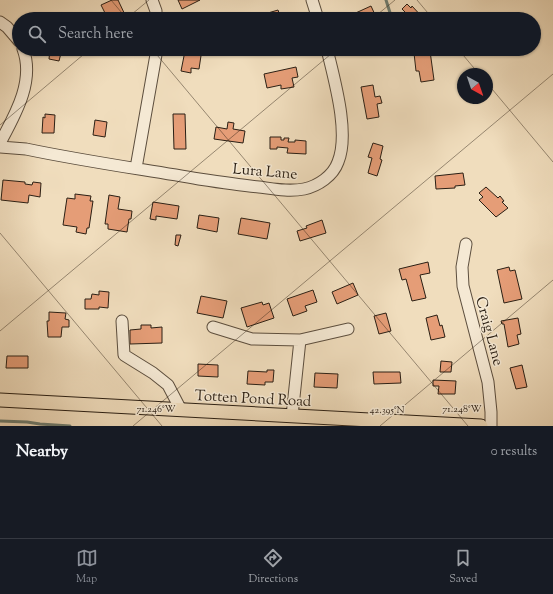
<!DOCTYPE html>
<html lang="en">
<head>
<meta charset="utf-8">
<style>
	body { margin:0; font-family:"Sorts Mill Goudy",serif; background:#20242c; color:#f1f3f6 }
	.compass { position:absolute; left:457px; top:68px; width:36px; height:36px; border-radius:50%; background:#171b24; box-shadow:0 1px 3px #0004; rotate:140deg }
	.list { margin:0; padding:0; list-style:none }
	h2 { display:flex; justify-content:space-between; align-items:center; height:52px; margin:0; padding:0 16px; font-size:17px }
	h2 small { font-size:13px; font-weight:400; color:#9ea1a6 }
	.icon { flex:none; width:22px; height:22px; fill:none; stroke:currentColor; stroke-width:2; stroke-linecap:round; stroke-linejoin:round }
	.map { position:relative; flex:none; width:553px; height:426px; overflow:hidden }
	.search { position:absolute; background:#171b24; box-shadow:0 1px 3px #0004; left:12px; right:12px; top:12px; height:44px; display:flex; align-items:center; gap:10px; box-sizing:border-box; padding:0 14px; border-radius:22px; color:#9ea1a6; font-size:15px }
	.sheet { height:112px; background:#171b24 }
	nav { display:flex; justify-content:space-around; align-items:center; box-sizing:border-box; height:56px; border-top:1px solid #363941; background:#171b24; font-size:11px; color:#9ea1a6 }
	nav a { display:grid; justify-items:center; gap:2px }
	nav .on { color:#8c9099 }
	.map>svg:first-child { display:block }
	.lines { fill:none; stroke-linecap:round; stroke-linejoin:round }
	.stream { stroke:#6e7d70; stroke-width:3 }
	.building { fill:#e59d77; stroke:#2a1f14 }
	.minor-casing { stroke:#5c4e3e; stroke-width:13 }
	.major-casing { stroke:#2a1f14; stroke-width:15 }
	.minor { stroke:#f5e9d4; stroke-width:11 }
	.major { stroke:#f0ddbd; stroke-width:13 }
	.ticks { fill:none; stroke:#2a1f14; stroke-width:1; stroke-opacity:0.45 }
	.labels { text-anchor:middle; stroke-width:3; stroke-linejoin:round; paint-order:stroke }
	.street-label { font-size:15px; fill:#2a1f14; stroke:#f5e9d4 }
	.ticks-label { font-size:10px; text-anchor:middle; fill:#2a1f14; stroke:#f5e9d4; stroke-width:3; stroke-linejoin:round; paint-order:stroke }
</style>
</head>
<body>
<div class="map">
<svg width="553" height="426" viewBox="0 0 553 426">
	<rect width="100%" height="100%" fill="#f0ddbd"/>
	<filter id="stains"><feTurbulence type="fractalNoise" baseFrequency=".005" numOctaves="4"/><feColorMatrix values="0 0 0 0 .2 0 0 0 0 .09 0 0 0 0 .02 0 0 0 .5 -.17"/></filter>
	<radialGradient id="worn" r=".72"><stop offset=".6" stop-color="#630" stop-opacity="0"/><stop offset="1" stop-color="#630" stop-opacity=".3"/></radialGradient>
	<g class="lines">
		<path class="stream" d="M386 0 392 19
			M0 421 27 422 40 424 70 426"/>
	</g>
	<path class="building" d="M112 0H118L127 19H108L101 5Z
		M178 0H200L182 9Z
		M407 4 411 8 412 6 424 19H405L403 17 406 13 402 9Z
		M371 6 377 19H351L349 16Z
		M278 10 281 19H270L268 13Z
		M50 49H62L59 61 49 59Z
		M189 49H202L199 69 191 68V73L181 71 185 51 189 52Z
		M430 51 434 80 421 82 419 71H416L414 53Z
		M296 67 298 77 292 78 294 87 281 89V85L267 88 264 74Z
		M373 85 375 97 380 96 382 103 377 104 379 117 367 119 361 87Z
		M45 114 55 115 54 133H42L43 117 45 118Z
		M173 114H185L186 149H174Z
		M95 120 107 122 105 137 93 135Z
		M228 122 234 123 233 129 245 131 243 143 214 139 216 127 227 129Z
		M270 137H281V140H284V138H289L288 142H295V140L306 141V154L287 153 288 148 277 147V149H270Z
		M373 143 383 146 380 159 382 160 377 176 368 173 372 158 368 157Z
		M463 173 465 185 455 186V188L436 189 435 176Z
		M3 180 25 182V184L32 185 33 182 41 183 40 197 29 195 28 203 1 200Z
		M486 187 498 198 500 196 504 201 502 202 508 208 496 217 479 200 483 197 479 193Z
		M75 194 91 196 90 201H93L89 228H87L86 234 76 232 77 227 63 225 67 198 75 199Z
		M109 195 120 197 118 209 132 211 131 219H129L127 232 108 229V224H105Z
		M153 202 179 206 177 219 156 216V220L150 219Z
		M199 215 219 218 217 232 197 228Z
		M241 218 270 223 267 239 238 234Z
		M322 220 326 233 300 241 297 231 307 228 306 226Z
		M176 235H181L178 246 175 245Z
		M428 262 430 273 420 275 426 298 412 301 406 279 402 280 399 269Z
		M509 267 510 271 515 270 522 299 504 303 497 270Z
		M353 283 358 295 337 304 332 292Z
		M313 290 317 302 305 306 307 311 293 316 287 299Z
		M99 291 109 292 108 308 99 307V309H85V299H91L92 294 99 295Z
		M201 296 227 301 223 318 197 313Z
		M262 302 263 305 269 303 274 318 247 327 241 308Z
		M49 312 66 313 65 319 69 320V327H62L61 337H48L47 321H49Z
		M386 313 391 331 379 334 374 316Z
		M437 315 440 326 442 325 445 337 431 340 426 318Z
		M518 318 521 334 517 335 519 344 508 347 504 324H502L501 321Z
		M141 325H151V328L162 327V343L130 344V330L141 329Z
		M7 356H28V368H6Z
		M441 361 452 362 451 372H440Z
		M198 364 218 365V377L198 376Z
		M522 365 527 387 516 389 510 368Z
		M267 370H274L273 382H265V385L247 384 248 371 267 372Z
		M373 372H400L401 383 374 384Z
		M315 373 338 374 337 388 314 387Z
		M433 380 456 381 455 394H438L439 386H433Z"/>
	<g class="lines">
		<g class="minor-casing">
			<path id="minor" d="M152 0 156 11V19
				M312 0 318 19
				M0 22 7 27 19 41
				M0 143C15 115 35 81 23 49
				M0 147 26 149C83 161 141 169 199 179 219 182 239 185 259 187 274 189 289 192 304 189 318 186 333 176 338 162 350 133 334 79 327 49
				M136 168 157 49
				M466 244 462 267 463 286 488 382 491 412V426
				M122 321 124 355 153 373 168 385 181 410
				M213 327 252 339 300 340 292 416
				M300 340 348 329"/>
		</g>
		<g class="major-casing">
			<path id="major" d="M0 400 481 426"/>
		</g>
		<use href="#minor" class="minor"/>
		<use href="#major" class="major"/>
	</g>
	<path class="ticks" d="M111 0 127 19M417 0 433 19M126 19 149 0M372 19 395 0M152 49 468 426M458 49 479 74M487 83 553 162M0 125 90 49M0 233 162 426M0 331 337 49M133 426 553 74M380 426 553 280"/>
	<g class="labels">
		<g class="street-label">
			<text transform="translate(265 171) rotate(5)" y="5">Lura Lane</text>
			<text transform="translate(490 331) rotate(75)" y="5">Craig Lane</text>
			<text transform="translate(253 398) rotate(3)" y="5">Totten Pond Road</text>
		</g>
	</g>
	<g class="ticks-label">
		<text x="156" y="412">71.246°W</text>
		<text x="462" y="412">71.248°W</text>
		<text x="387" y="413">42.395°N</text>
	</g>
	<rect width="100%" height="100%" filter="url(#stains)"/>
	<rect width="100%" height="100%" fill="url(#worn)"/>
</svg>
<svg class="compass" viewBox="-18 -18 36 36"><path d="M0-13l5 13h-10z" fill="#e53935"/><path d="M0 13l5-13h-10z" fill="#9ea1a6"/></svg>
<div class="search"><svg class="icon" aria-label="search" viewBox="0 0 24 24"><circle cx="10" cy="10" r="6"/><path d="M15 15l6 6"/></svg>Search here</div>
</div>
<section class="sheet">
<h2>Nearby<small>0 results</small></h2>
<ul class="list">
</ul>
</section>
<nav>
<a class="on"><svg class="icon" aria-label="map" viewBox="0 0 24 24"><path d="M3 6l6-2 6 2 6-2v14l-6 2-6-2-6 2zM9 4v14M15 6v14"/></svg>Map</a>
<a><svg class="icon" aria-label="directions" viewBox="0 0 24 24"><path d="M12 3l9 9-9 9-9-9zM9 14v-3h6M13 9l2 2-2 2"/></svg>Directions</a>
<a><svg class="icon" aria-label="saved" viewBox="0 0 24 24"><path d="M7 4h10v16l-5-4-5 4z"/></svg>Saved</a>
</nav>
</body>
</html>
